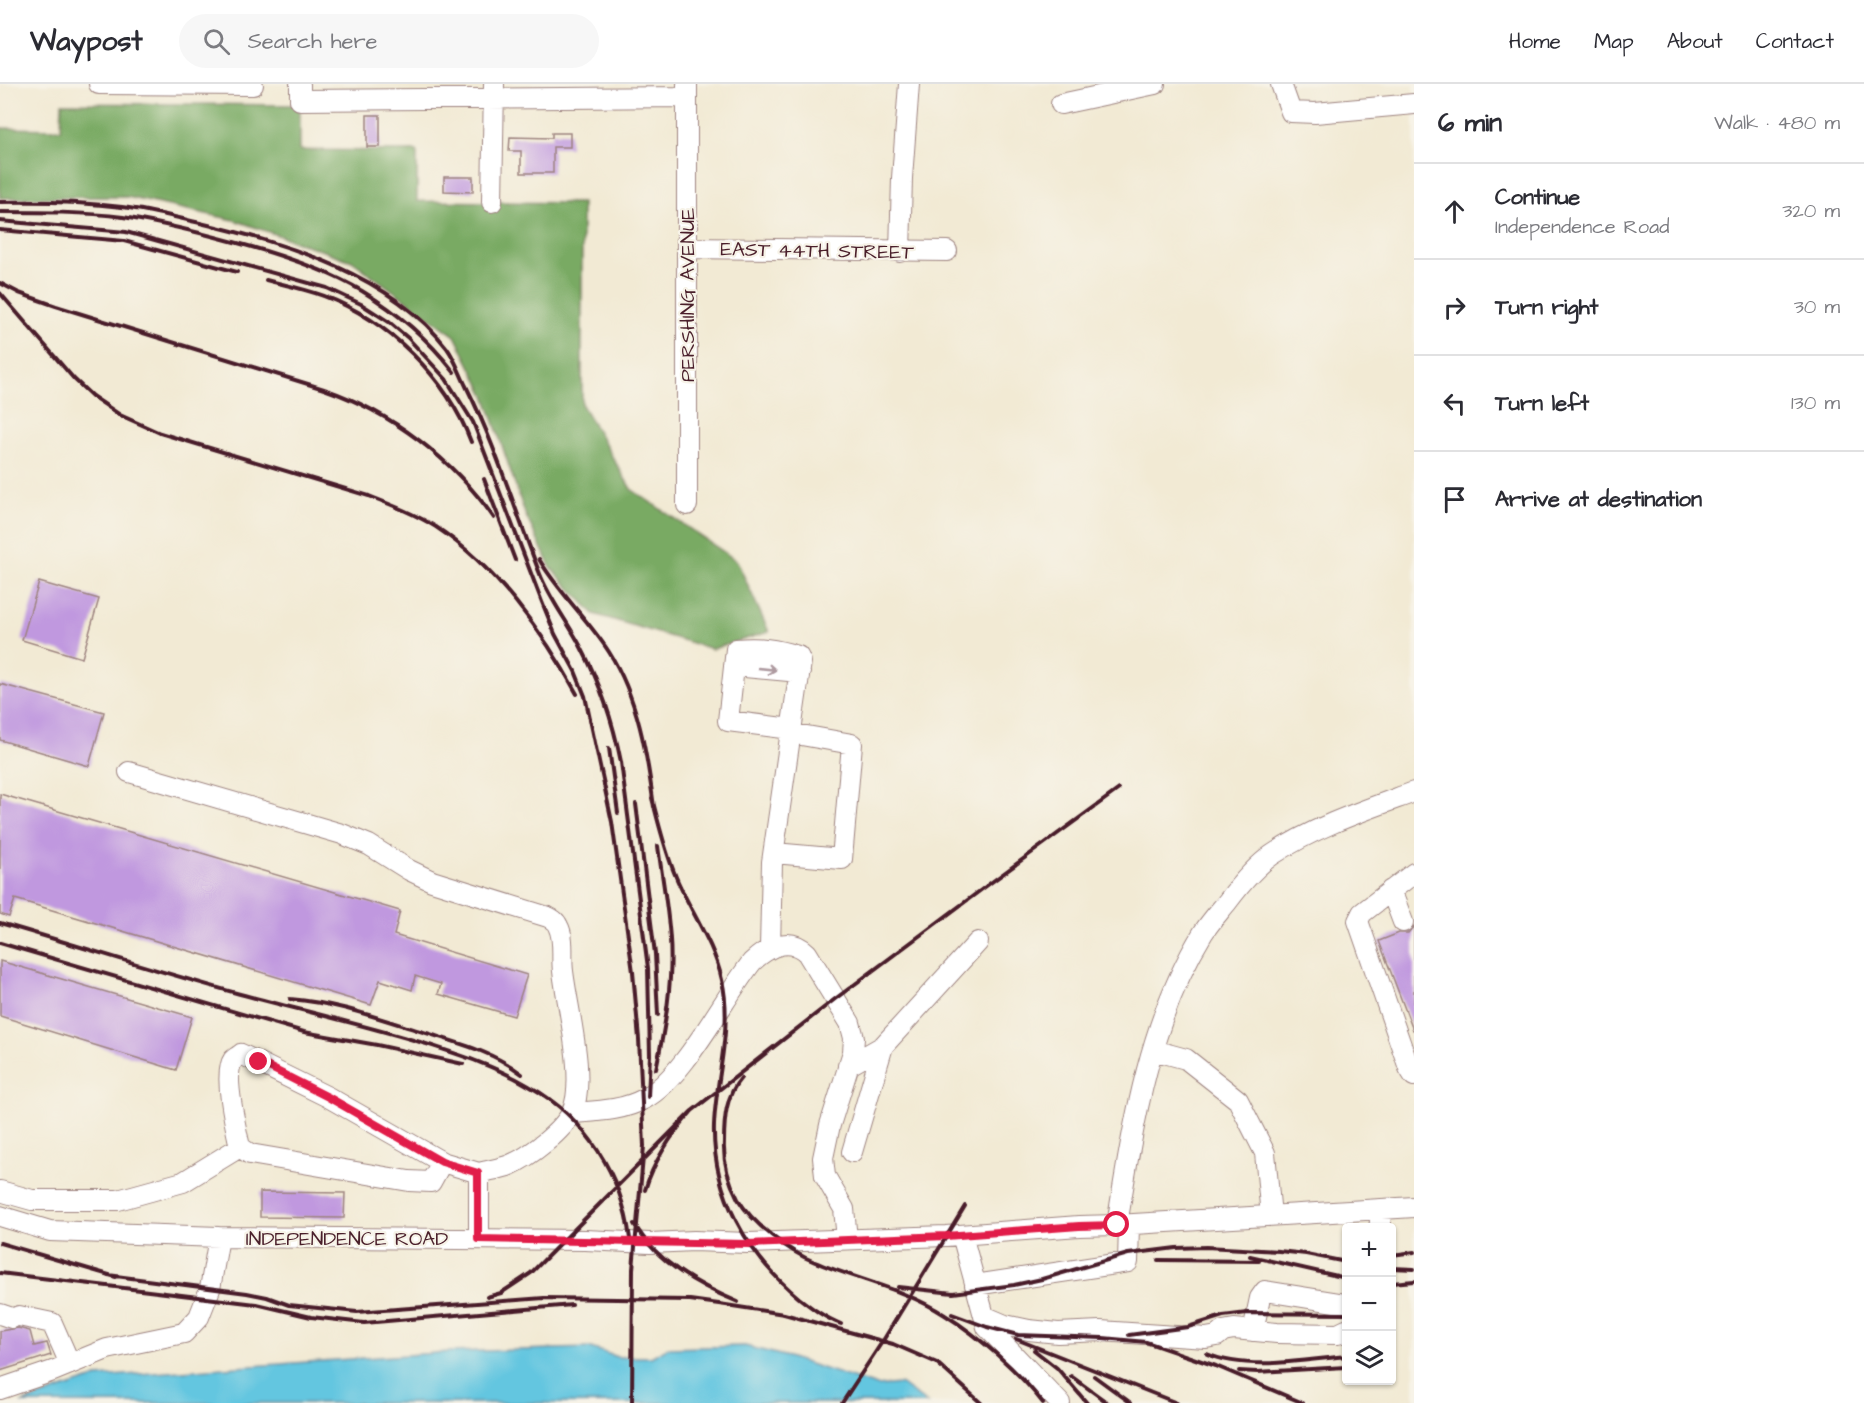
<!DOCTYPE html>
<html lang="en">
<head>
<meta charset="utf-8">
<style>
	body { margin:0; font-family:"Architects Daughter",sans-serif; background:#f7f7f7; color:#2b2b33 }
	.controls { position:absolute; right:18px; bottom:18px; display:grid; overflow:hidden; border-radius:6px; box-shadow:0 2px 4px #0004 }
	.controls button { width:54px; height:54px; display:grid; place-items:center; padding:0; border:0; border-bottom:2px solid #e1e1e2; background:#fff; color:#2b2b33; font:30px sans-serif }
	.stop { position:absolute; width:18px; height:18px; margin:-14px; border:4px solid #e11d48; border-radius:50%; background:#fff }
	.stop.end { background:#e11d48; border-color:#fff; box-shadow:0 2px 6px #0008 }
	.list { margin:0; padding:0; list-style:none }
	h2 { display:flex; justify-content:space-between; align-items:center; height:78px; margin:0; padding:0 24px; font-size:26px }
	h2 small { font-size:20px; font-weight:400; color:#7c7c81 }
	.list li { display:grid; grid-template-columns:39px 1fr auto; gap:18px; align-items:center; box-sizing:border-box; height:96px; padding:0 24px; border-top:2px solid #e1e1e2 }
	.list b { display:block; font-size:22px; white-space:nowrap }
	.list p { margin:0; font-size:20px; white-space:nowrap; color:#7c7c81 }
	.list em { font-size:20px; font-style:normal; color:#7c7c81 }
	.icon { flex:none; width:33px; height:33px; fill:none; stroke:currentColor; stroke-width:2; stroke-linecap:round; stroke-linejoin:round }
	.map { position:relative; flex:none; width:1414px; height:1319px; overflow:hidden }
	header { display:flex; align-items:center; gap:36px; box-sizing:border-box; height:84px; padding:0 30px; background:#fff; border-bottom:2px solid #e1e1e2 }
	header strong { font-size:28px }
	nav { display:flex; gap:33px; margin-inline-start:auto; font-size:21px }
	.search { width:420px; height:54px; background:#f7f7f7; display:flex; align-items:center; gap:15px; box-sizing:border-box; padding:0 21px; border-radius:33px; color:#7c7c81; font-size:22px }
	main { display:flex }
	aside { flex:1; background:#fff }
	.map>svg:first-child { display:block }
	.forest { fill:#79aa64; stroke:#626448; stroke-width:1.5 }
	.water { fill:#63c6e0; stroke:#567286; stroke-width:1.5 }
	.building { fill:#c098df }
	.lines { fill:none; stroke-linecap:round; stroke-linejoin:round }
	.minor-casing { stroke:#9e8480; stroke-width:22 }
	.minor { stroke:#fff; stroke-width:20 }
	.rail { stroke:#4a1f2b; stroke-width:4 }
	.oneway { stroke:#ae9aa0 }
	.route { stroke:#e11d48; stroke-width:8 }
	.labels { text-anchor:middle; stroke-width:4.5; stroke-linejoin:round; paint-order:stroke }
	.street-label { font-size:20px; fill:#4a1f2b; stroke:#f7f3e8 }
</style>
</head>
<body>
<header>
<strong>Waypost</strong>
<div class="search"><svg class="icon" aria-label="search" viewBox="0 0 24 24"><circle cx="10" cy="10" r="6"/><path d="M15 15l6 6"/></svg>Search here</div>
<nav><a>Home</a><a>Map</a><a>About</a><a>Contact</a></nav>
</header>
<main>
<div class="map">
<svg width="1414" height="1319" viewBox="0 0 1414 1319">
	<rect width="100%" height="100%" fill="#f7f3e8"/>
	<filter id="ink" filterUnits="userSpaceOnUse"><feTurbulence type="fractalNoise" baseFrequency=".0167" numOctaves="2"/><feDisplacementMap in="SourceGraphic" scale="12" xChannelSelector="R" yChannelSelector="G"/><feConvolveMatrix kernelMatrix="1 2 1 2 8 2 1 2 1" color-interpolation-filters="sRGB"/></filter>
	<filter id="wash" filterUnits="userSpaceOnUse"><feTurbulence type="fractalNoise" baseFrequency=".008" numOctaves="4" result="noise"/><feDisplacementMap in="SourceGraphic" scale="24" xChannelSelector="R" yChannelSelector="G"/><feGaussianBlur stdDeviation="1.35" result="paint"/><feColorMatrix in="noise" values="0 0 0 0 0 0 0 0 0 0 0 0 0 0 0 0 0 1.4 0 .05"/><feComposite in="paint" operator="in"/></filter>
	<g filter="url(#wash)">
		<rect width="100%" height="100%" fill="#f2ead4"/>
		<path class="forest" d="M62 19 300 21V66L417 67V117L582 119V321L631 405 737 477 769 548 712 565 594 530 551 484 525 430 485 311 455 252 352 177 234 136 127 113 0 114V44L61 45Z"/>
		<path class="water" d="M745 1262 788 1273 877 1302 900 1300 927 1319H21L97 1293 450 1268 591 1264 617 1273H651L667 1264Z"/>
		<g id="blocks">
			<path class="building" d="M367 31H380V63H367Z
				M552 49H570V63H553V89H521V67H509L510 53 552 54Z
				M444 93H473V108L444 107Z
				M39 498 99 515 82 574 22 556Z
				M0 600 104 628 89 682 0 656Z
				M0 710 400 827 394 851 527 891 514 932 438 910 441 900 415 892 412 906 380 896 371 921 15 815 9 833 0 830Z
				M1414 842V946H1413L1379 857 1399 849H1408Z
				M0 877 192 933 176 986 0 932Z
				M260 1108 345 1109 344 1134 260 1133Z
				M18 1244 30 1247 34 1262 47 1259 51 1271 0 1287V1247Z"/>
		</g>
	</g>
	<g filter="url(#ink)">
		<use href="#blocks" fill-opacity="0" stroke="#9e8480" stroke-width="1.5"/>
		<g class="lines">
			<g class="minor-casing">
				<path id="minor" d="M99 0 253 1
					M300 0V16L687 13
					M1281 0 1291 28 1315 29 1414 20
					M1061 20 1155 0
					M492 118 494 0
					M687 164 947 167
					M900 168 902 94 909 0
					M687 421V0
					M734 582 800 588
					M129 688 342 750 369 761 409 786 432 797 548 833C552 835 556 837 558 842 565 855 561 873 563 887 567 923 587 996 572 1028 563 1047 529 1073 510 1081 500 1085 489 1086 479 1089V1155
					M774 769 842 775 852 660 790 649
					M1414 789 1362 829 1358 837 1409 984 1414 992
					M1391 806 1403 838
					M770 864 772 778 801 578 798 572C775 565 760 563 736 565L728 637 791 645
					M1153 966 1186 975 1238 1016 1265 1069 1271 1132
					M848 982 883 962 978 858
					M572 1029C596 1027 622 1027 644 1015 685 993 722 916 752 878 768 863 789 851 807 869L850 939 854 954 853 968 830 1041 823 1074 825 1092 844 1125 847 1155
					M852 1068 883 962
					M442 1078 431 1098 409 1097 250 1070 240 1063C236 1045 223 990 233 976 234 975 240 971 241 970L328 1013 442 1078 479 1089
					M0 1107 32 1116H118L183 1098 240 1063
					M0 1132 50 1147 219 1153 585 1156 650 1159 694 1157 748 1159 946 1152 1079 1142 1117 1141 1414 1123
					M1117 1141C1133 1042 1149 936 1203 849 1210 838 1220 827 1228 817 1240 801 1256 782 1272 771 1316 742 1365 726 1414 708
					M1379 1144 1382 1125
					M962 1151 987 1243 1060 1319
					M975 1201 1128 1178 1129 1141
					M0 1230 12 1234
					M19 1232 52 1239 70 1280
					M984 1232 1005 1241 1029 1246 1058 1249 1100 1247 1206 1254 1217 1252 1223 1247 1234 1245 1277 1249 1338 1250 1346 1246
					M1253 1247 1260 1214 1265 1207 1346 1220
					M0 1305 53 1287 107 1265 184 1249 199 1233 210 1205 219 1153"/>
			</g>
			<use href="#minor" class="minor"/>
			<path class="rail" d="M0 118C40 117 82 118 122 123 148 126 174 133 200 139 286 159 391 191 447 264 455 275 460 290 466 302 496 362 515 427 540 490 550 516 568 538 581 563 601 601 613 637 621 678L648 884 650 971 648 1013
				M0 128C39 128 85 128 123 133 167 140 210 151 252 163 290 174 329 187 362 207 397 228 429 256 454 288
				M0 137 126 148 327 204 361 220 389 238 408 254 446 295 473 338 542 518 555 550 575 587 585 612 612 738 633 888 639 955 644 1062 633 1185 632 1319
				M0 146 124 157 237 188
				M266 196C285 201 305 205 324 212 388 236 447 294 471 358
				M0 199 19 209 56 222 324 305C391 328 454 376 494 434
				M0 209 74 295 92 312 120 331 160 349 369 412C392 421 415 430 436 443 495 482 544 549 577 610
				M484 395 515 476
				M539 475C558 508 588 535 609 568 638 614 647 670 654 723
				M609 664 618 729
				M652 714C659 741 665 767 676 793 690 827 714 859 722 896 733 945 716 992 714 1041 712 1109 747 1171 799 1214 812 1224 825 1234 841 1240
				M636 720 655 870 658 931
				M0 839C80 862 159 888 240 910 300 926 360 940 420 958 457 970 496 982 529 1002 586 1034 622 1091 630 1155
				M0 859 304 948 377 961 463 980
				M290 915C337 919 375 933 420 947 454 958 493 967 522 990
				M656 985C665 943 673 898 670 855 668 824 662 793 658 762
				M741 994C726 1011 724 1035 724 1058 723 1077 729 1098 738 1115 752 1139 789 1168 815 1178 858 1196 905 1205 945 1231 979 1252 1019 1288 1043 1319
				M692 1027 835 915 989 800 1119 705
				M634 1140C658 1179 697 1201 738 1218
				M0 1159 116 1193
				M1392 1171 1414 1168
				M1250 1172 1346 1194
				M1158 1176 1259 1177
				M1392 1184 1414 1185
				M0 1189 256 1220 311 1233 364 1239 572 1221
				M108 1191 247 1209 267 1213 289 1221 357 1228 544 1214 690 1216 726 1221 784 1230 893 1260 937 1279 981 1319
				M1392 1199 1414 1197
				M898 1203 953 1209 1014 1201 1042 1195 1128 1170 1176 1164 1206 1163 1279 1167 1306 1170 1346 1178
				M487 1213 501 1209 531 1189 692 1027C672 1050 654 1076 645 1106
				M952 1230 987 1243 1018 1251 1103 1254 1146 1258 1216 1282 1303 1319
				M1129 1251 1188 1243 1223 1232 1247 1229 1346 1230
				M1016 1255 1177 1319
				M1034 1266 1057 1284 1087 1319
				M1207 1270C1247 1287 1304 1276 1346 1272
				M1239 1287 1257 1288 1346 1283
				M1071 1292 1108 1319
				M1094 1292 1131 1319
				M842 1319 884 1255 965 1122"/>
		</g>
		<defs><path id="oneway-shaft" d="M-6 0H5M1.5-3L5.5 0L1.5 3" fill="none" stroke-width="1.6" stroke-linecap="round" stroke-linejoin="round" transform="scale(1.5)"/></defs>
		<use class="oneway" href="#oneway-shaft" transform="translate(767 585) rotate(6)"/>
	</g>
	<g class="lines" filter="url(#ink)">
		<path class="route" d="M259 978 328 1013 442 1078 478 1089V1155L748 1160 946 1152 1079 1142 1117 1141"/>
	</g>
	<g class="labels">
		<g class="street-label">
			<text transform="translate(817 166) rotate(1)" y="7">EAST 44TH STREET</text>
			<text transform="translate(687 211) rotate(-90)" y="7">PERSHING AVENUE</text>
			<text x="347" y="1161">INDEPENDENCE ROAD</text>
		</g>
	</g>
</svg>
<div class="controls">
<button>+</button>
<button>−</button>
<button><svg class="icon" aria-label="layers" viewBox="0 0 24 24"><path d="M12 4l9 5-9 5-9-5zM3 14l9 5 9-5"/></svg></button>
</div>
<div class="stop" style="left:1117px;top:1141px"></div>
<div class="stop end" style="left:259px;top:978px"></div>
</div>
<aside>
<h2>6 min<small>Walk · 480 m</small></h2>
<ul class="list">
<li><svg class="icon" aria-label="ahead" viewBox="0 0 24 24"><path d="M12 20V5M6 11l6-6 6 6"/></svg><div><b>Continue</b><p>Independence Road</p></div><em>320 m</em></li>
<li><svg class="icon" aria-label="right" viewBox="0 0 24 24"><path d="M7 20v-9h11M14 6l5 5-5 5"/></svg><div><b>Turn right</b></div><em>30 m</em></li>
<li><svg class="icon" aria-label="left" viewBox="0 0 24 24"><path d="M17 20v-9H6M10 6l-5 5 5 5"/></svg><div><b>Turn left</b></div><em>130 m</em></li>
<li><svg class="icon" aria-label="arrive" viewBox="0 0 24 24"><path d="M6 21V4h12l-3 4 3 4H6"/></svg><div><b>Arrive at destination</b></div></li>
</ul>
</aside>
</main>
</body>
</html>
